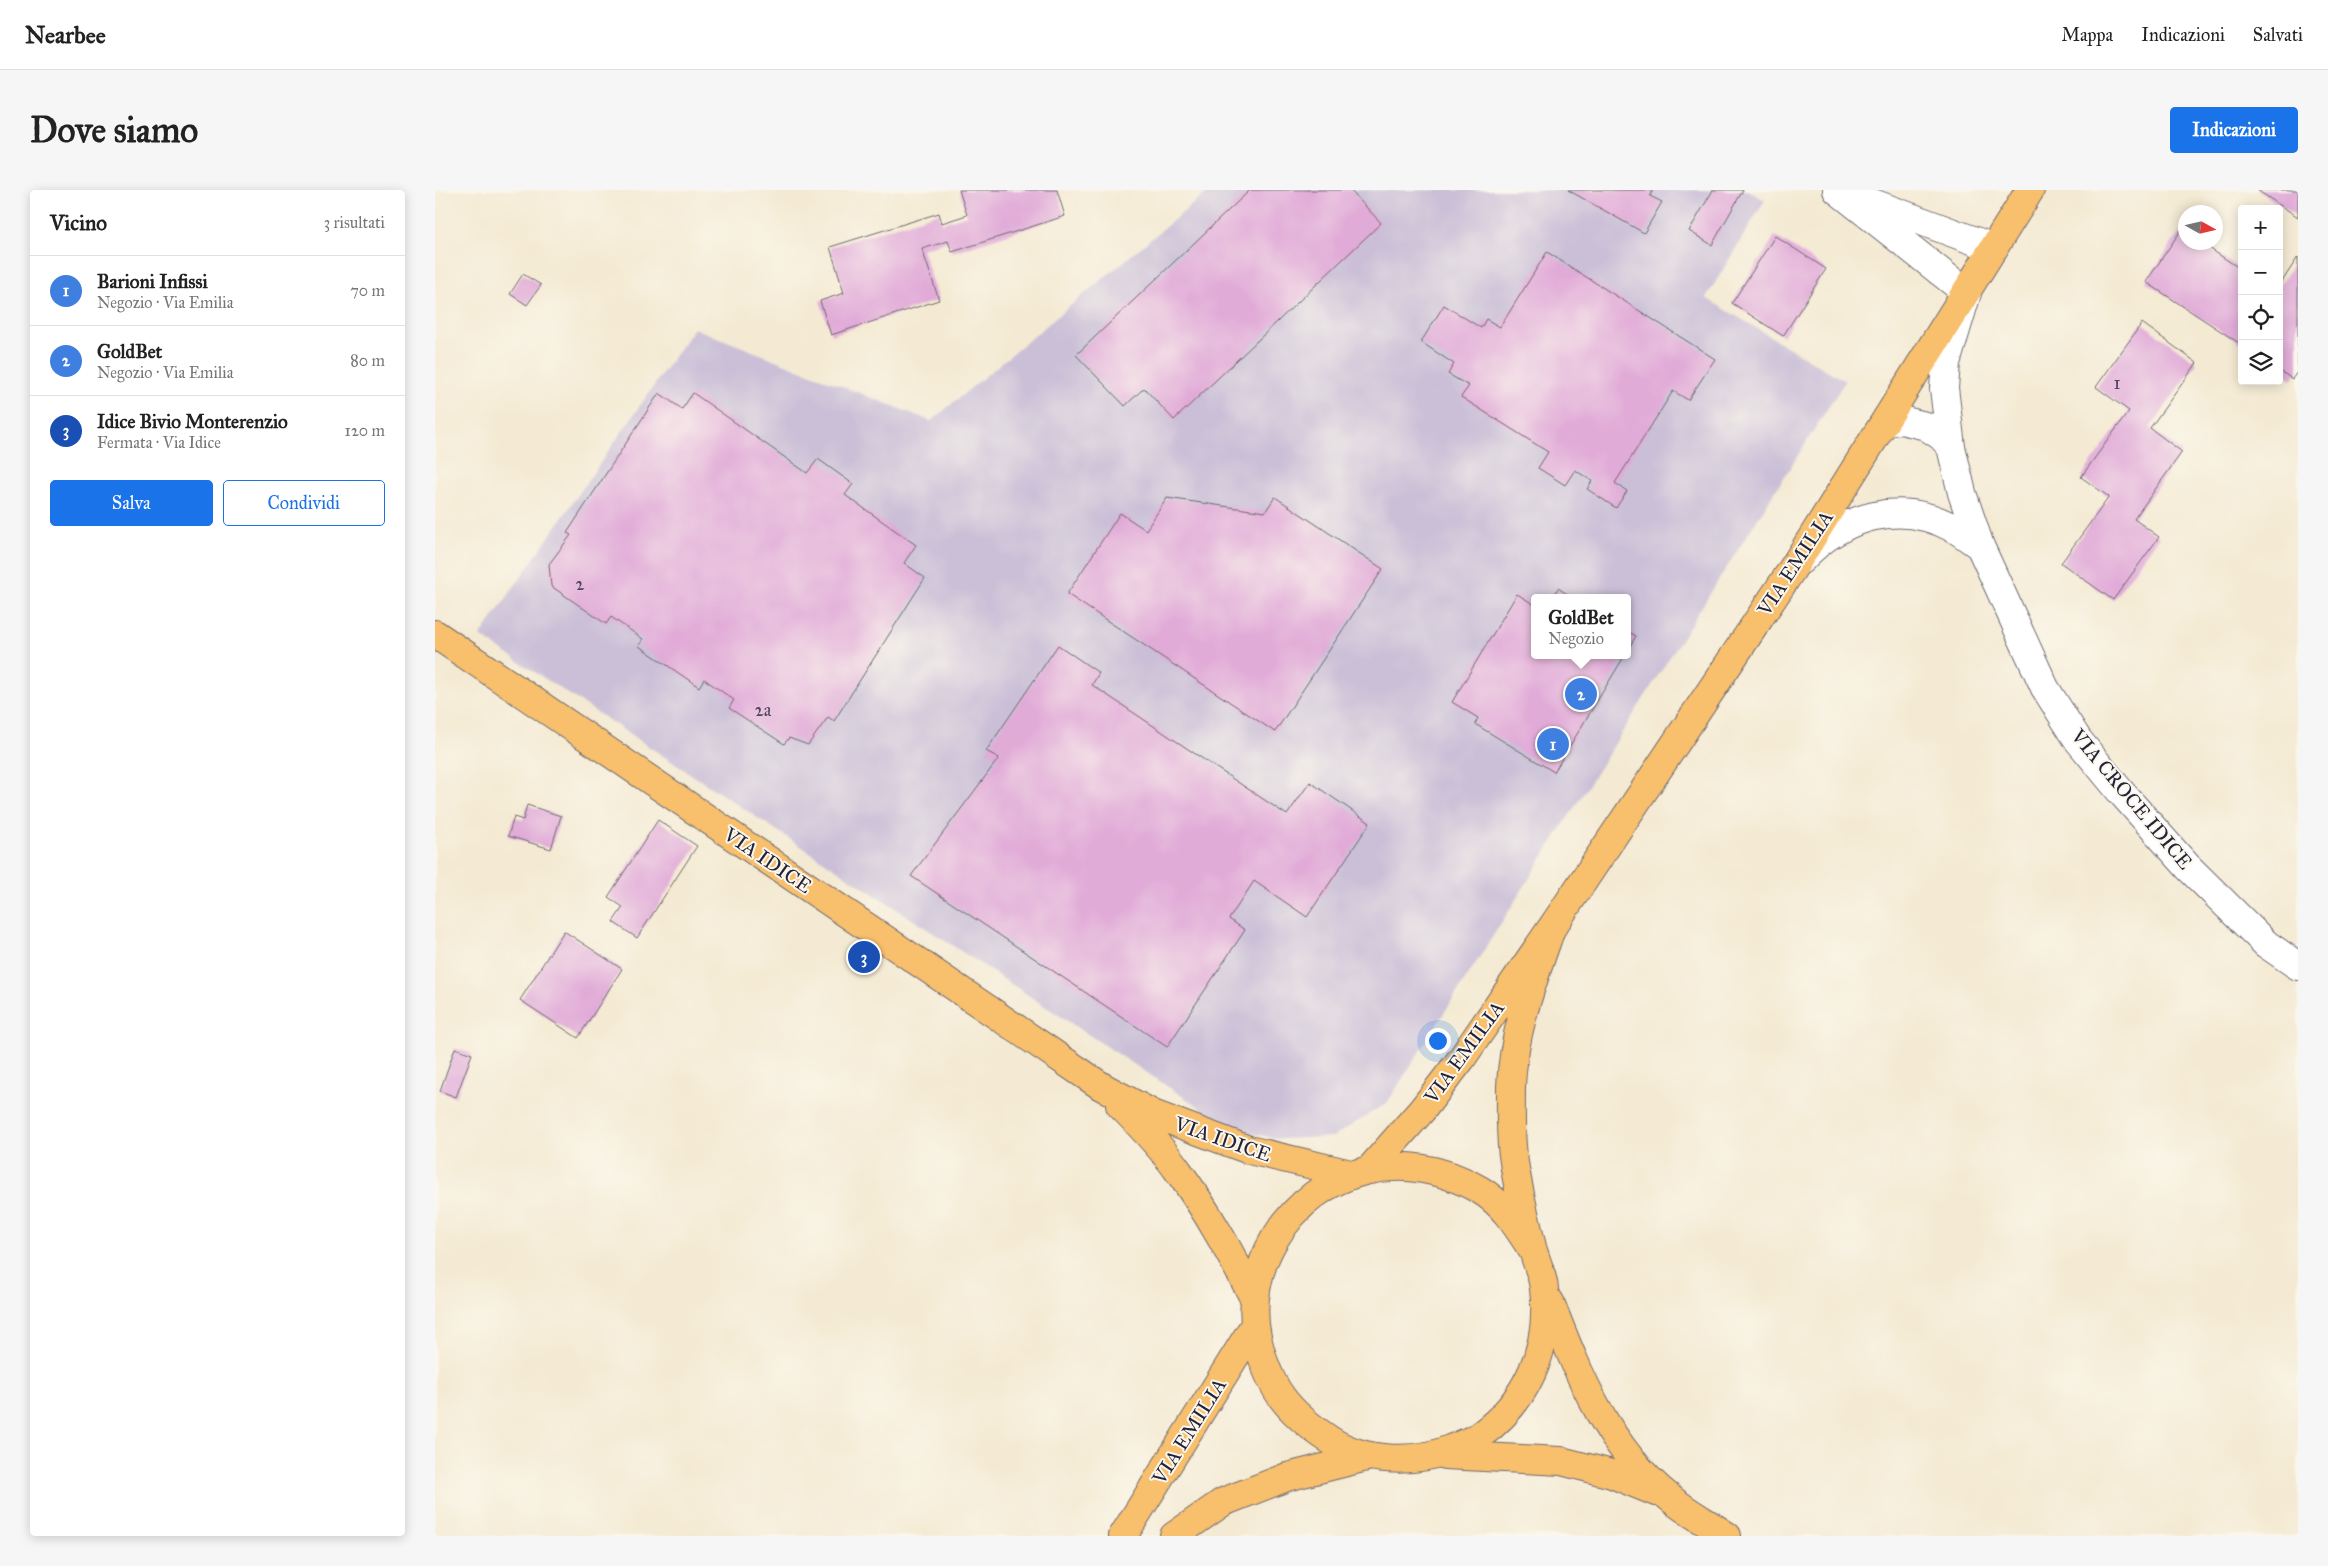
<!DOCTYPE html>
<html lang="it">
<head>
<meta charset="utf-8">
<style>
	body { margin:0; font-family:"IM FELL Great Primer",serif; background:#f6f6f6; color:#222 }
	.controls { position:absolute; right:15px; top:15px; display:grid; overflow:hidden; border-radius:5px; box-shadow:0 2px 12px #0003 }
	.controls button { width:45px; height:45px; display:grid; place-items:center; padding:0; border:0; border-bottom:1px solid #e0e0e0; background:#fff; color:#222; font:25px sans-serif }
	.compass { position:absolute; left:1743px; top:15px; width:45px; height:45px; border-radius:50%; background:#fff; box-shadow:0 2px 12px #0003; rotate:98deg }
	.you { position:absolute; left:1002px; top:850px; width:18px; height:18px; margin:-12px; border:4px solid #fff; border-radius:50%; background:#1a73e8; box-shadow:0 0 0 8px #1a73e833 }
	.badge { display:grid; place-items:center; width:32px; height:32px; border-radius:50%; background:#1a73e8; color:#fff; font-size:16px; font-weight:700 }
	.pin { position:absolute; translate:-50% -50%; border:2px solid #fff; box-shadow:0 1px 5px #0006 }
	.popup { position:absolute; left:1096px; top:404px; width:100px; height:65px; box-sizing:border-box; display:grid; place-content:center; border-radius:5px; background:#fff; filter:drop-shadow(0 1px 4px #0005); font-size:16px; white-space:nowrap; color:#767676 }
	.popup b { font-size:19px; color:#222 }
	.popup::after { content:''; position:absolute; left:50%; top:100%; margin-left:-10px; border:10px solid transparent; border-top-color:#fff }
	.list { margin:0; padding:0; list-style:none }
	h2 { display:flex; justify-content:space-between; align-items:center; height:65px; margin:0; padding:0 20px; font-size:21px }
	h2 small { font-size:16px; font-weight:400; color:#767676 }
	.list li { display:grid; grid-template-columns:32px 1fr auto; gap:15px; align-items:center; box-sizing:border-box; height:70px; padding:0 20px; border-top:1px solid #e0e0e0 }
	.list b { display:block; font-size:19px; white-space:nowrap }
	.list p { margin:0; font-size:16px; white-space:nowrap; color:#767676 }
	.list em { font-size:16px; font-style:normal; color:#767676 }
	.actions { display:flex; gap:10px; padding:15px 20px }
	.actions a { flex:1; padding:11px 0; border:1px solid #1a73e8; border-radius:5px; text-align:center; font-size:18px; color:#1a73e8 }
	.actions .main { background:#1a73e8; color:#fff }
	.icon { flex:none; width:28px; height:28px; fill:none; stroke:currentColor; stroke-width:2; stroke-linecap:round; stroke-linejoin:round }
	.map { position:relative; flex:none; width:1863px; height:1346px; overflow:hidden; border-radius:5px }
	header { display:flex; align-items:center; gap:30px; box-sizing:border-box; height:70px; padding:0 25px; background:#fff; border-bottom:1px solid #e0e0e0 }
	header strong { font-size:24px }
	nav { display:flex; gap:28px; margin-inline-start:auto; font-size:18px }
	.intro { display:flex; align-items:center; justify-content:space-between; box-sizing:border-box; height:120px; padding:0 30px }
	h1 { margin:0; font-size:35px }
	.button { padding:12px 22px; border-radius:5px; background:#1a73e8; color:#fff; font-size:18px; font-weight:700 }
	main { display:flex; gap:30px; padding:0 30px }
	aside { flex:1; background:#fff; border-radius:5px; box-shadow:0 2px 12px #0003 }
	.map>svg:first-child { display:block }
	.industrial { fill:#cabfd7; fill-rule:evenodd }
	.building { fill:#e1abd8 }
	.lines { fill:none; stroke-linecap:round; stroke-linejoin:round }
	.minor-casing { stroke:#6c6870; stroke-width:30 }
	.major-casing { stroke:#6c6870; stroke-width:30 }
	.minor { stroke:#fff; stroke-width:28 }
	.major { stroke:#f8bf6c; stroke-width:28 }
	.labels { text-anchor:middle; stroke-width:4; stroke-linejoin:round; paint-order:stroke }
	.number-label { font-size:18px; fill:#524462 }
	.street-label { font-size:20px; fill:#22223b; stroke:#fbf7ec }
</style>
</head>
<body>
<header>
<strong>Nearbee</strong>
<nav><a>Mappa</a><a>Indicazioni</a><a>Salvati</a></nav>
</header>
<div class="intro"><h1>Dove siamo</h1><a class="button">Indicazioni</a></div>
<main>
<aside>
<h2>Vicino<small>3 risultati</small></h2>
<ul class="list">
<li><span class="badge" style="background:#3f7fe0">1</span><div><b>Barioni Infissi</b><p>Negozio · Via Emilia</p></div><em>70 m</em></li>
<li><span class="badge" style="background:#3f7fe0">2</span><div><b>GoldBet</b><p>Negozio · Via Emilia</p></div><em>80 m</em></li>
<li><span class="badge" style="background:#1a4fb4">3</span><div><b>Idice Bivio Monterenzio</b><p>Fermata · Via Idice</p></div><em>120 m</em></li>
</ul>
<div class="actions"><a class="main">Salva</a><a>Condividi</a></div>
</aside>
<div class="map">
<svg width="1863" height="1346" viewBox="0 0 1863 1346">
	<rect width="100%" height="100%" fill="#fbf7ec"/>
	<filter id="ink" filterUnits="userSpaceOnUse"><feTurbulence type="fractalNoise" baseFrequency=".02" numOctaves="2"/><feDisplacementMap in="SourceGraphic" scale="10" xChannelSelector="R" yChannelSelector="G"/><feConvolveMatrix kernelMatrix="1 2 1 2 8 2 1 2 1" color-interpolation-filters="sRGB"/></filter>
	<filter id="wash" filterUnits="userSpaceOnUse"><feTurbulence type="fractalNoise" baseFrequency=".0096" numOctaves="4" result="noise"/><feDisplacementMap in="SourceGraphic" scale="20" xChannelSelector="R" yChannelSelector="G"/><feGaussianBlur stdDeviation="1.12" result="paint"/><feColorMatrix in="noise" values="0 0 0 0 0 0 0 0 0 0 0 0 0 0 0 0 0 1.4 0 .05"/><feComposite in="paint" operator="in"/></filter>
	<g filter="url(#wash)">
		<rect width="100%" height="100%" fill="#f4ead3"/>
		<path class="industrial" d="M775 0H1312L1330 10 1271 108 1410 191 952 913 898 947 844 949 799 940 45 446 259 138 496 231ZM1100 408H1192V465H1100Z"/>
		<g id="blocks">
			<path class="building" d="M524 0H622L630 26 517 62 513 51 487 59 504 110 396 145 385 111 409 103 395 57 504 23 507 33 532 25Z
				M815 0H915L946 33 739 230 709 198 690 216 641 165Z
				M1133 0H1218L1215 6 1227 12 1209 43Z
				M1278 0H1308L1277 55 1254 41Z
				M1822 0H1863V27Z
				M1746 40 1750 43V52H1765L1807 80V155L1711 92Z
				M1340 46 1391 79 1348 146 1297 113Z
				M1112 62 1280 169 1253 210 1238 201 1180 293 1192 301 1181 318 1152 299 1157 291 1140 280 1130 295 1103 278 1113 262 1026 207 1034 196 1013 184 1019 174 986 152 1009 115 1046 138 1051 129 1065 137Z
				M1863 67V181L1857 189 1844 180V96Z
				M88 84 106 95 92 115 75 104Z
				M1707 133 1762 173 1715 238 1747 262 1699 329 1724 347 1678 410 1626 373 1674 307 1646 287 1694 221 1661 197Z
				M224 203 247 219 258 203 372 283 383 269 418 294 410 305 481 355 469 373 490 388 399 531 393 527 373 555 354 548 349 554 294 518 299 510 269 489 264 497 204 456 208 449 176 427 171 434 116 396 114 374 136 345 132 343Z
				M840 307 948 379 840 542 632 404 685 323 711 340 732 308 830 322Z
				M1123 398 1138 408H1117Z
				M1082 404 1100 415V465H1190L1119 582 1040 534 1043 528 1017 512Z
				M1192 441 1201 446 1192 461Z
				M623 455 664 483 657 495 852 625 875 592 935 633 872 727 819 691 794 729 810 740 732 857 476 686 564 568 551 561Z
				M92 615 126 626 116 659 73 646 79 627 88 630Z
				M223 630 262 656 202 748 178 732 188 717 173 707Z
				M129 741 187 779 143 848 85 810Z
				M20 858 37 864 21 907 5 901Z"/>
		</g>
	</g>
	<g filter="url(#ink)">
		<use href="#blocks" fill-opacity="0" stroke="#6c6870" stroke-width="1"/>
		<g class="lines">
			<g class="minor-casing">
				<path id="minor" d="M1402 0 1532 103 1511 173 1509 198 1516 257
					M1424 8 1559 58
					M1451 232 1466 230 1491 236 1506 246 1516 257 1527 303 1545 356 1610 498 1643 550 1685 601 1753 677 1831 754 1863 776
					M1366 370C1407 326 1465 308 1520 339 1529 344 1537 351 1545 356"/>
			</g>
			<g class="major-casing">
				<path id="major" d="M0 444 666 896 718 924 814 960 916 984
					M685 915C706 936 727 958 744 982 773 1022 796 1065 819 1108
					M935 979 987 920 1027 868 1122 730 1356 381 1595 0
					M1098 1061C1083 1038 1069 1014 1045 1000 971 956 883 976 839 1050 822 1079 815 1114 822 1147 833 1197 852 1222 895 1250 928 1272 979 1274 1015 1259 1025 1255 1036 1251 1044 1246 1092 1212 1116 1158 1109 1099 1108 1085 1101 1072 1097 1057 1090 1027 1082 996 1078 965 1075 943 1076 919 1076 896 1078 842 1098 790 1116 739
					M1115 1112C1143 1183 1172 1258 1235 1308 1252 1322 1273 1333 1292 1346
					M1010 1265 1126 1271 1177 1284 1221 1302
					M688 1346 819 1136
					M739 1346 788 1312 852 1287 936 1266"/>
			</g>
			<use href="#minor" class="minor"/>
			<use href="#major" class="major"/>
		</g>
	</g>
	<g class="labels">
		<g class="number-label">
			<text x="1682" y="199">1</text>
			<text x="145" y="400">2</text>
			<text x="328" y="526">2a</text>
		</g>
		<g class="street-label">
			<text transform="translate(1360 373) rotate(-57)" y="7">VIA EMILIA</text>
			<text transform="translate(1697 609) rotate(50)" y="7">VIA CROCE IDICE</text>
			<text transform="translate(333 670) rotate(34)" y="7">VIA IDICE</text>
			<text transform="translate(1029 862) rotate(-54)" y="7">VIA EMILIA</text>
			<text transform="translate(788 949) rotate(19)" y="7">VIA IDICE</text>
			<text transform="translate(754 1241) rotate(-58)" y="7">VIA EMILIA</text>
		</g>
	</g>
</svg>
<div class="controls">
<button>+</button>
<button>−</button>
<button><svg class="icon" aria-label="locate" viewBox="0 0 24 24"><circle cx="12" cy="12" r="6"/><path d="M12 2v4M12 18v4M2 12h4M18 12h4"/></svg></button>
<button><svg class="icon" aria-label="layers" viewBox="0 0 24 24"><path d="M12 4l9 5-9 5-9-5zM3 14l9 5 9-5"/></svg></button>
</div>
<svg class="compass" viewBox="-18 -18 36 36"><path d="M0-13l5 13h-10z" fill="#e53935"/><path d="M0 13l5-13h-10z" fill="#767676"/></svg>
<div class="you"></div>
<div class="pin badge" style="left:1118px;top:554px;background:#3f7fe0">1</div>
<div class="pin badge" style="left:1146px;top:504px;background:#3f7fe0">2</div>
<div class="popup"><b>GoldBet</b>Negozio</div>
<div class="pin badge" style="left:429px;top:767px;background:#1a4fb4">3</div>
</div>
</main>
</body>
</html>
